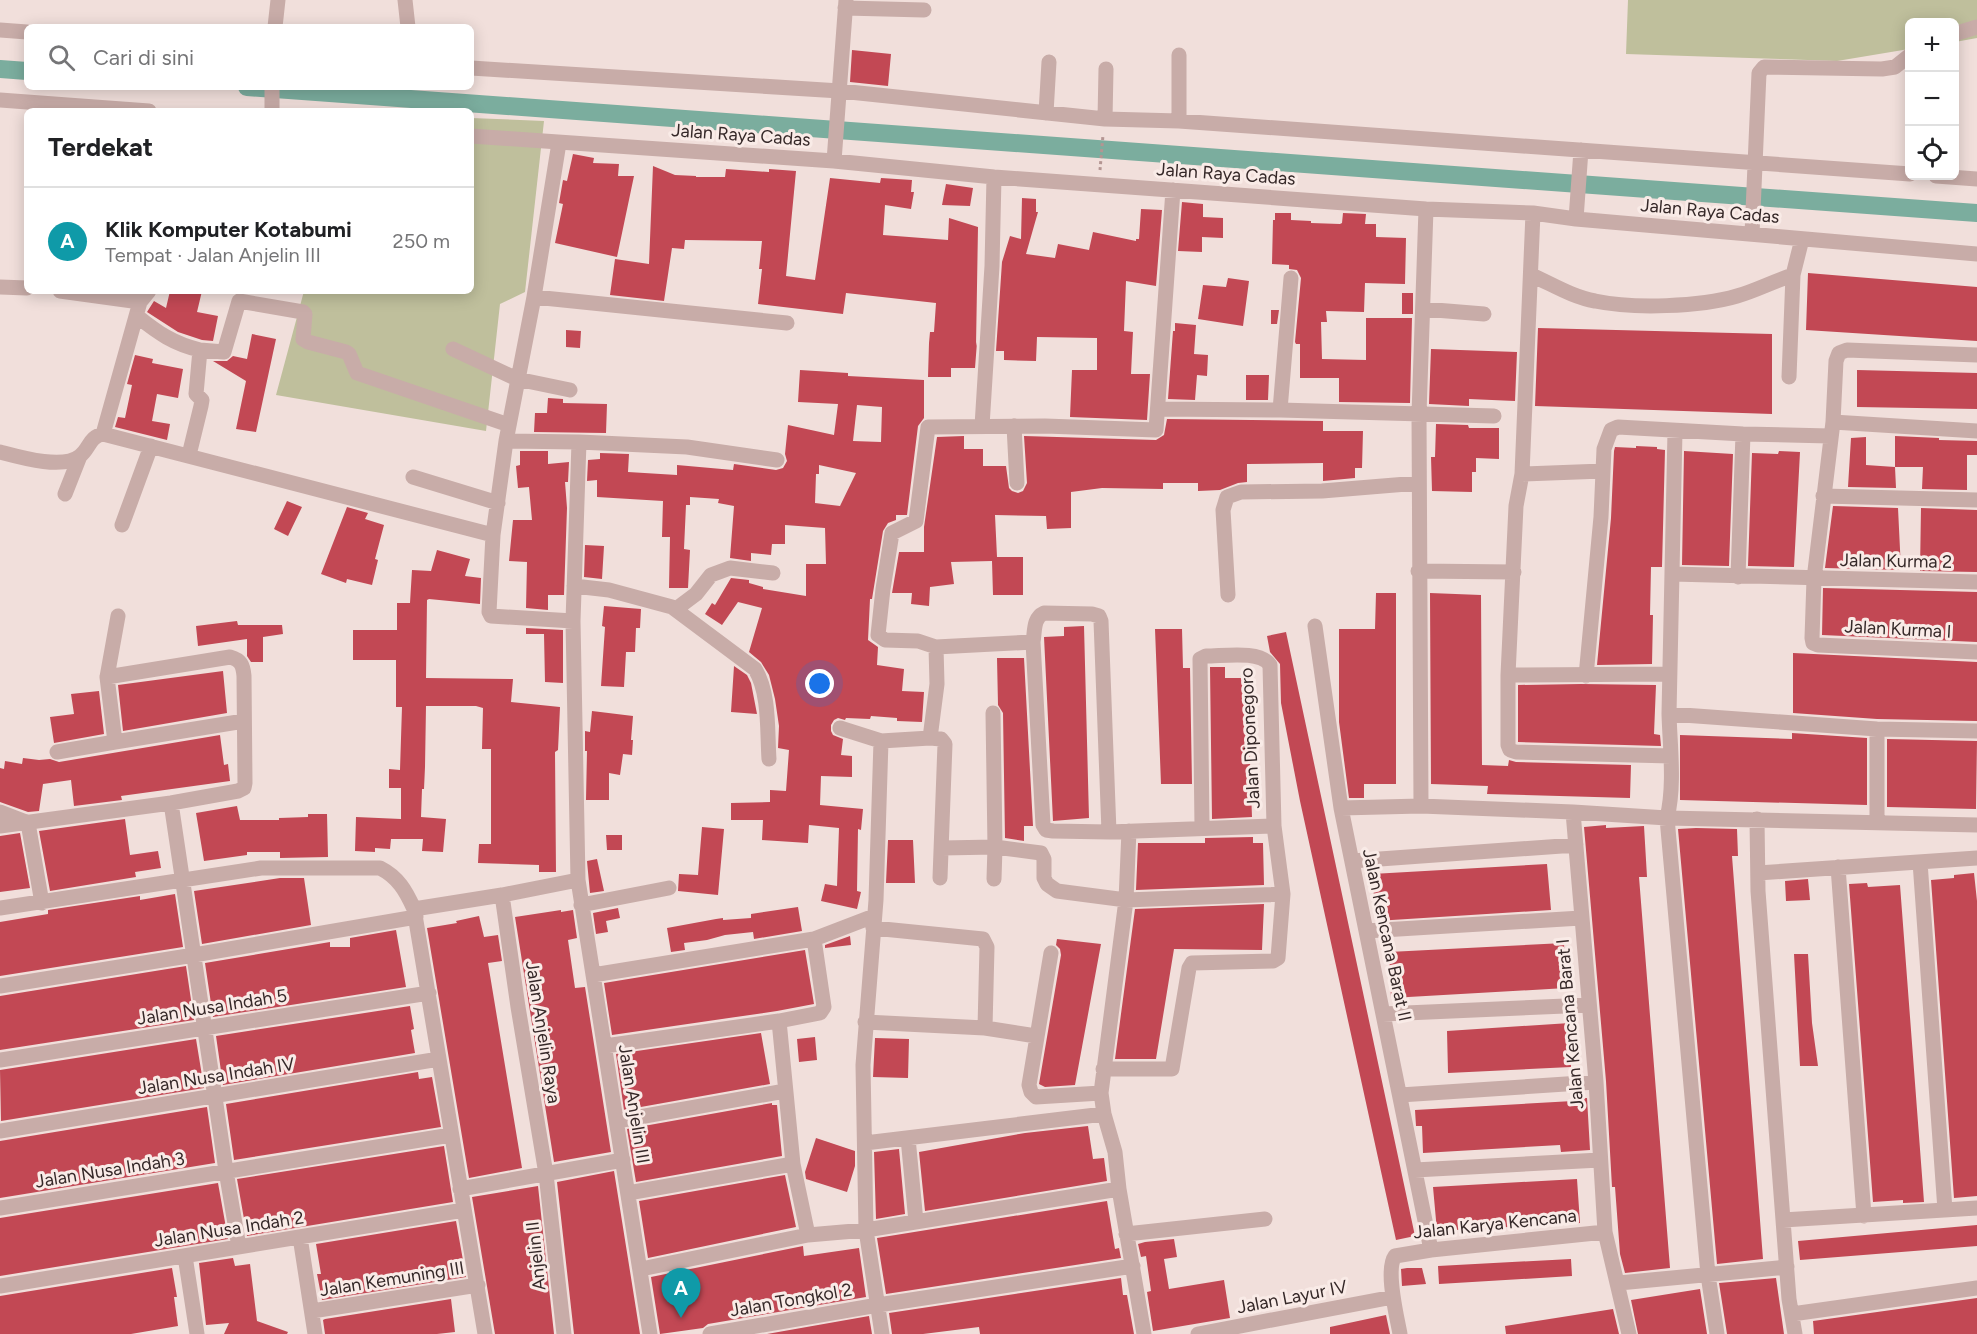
<!DOCTYPE html>
<html lang="id">
<head>
<meta charset="utf-8">
<style>
	body { margin:0; font-family:Figtree,sans-serif; background:#f6f6f6; color:#202124 }
	.controls { position:absolute; right:18px; top:18px; display:grid; overflow:hidden; border-radius:9px; box-shadow:0 3px 15px #0003 }
	.controls button { width:54px; height:54px; display:grid; place-items:center; padding:0; border:0; border-bottom:2px solid #e0e0e0; background:#fff; color:#202124; font:30px sans-serif }
	.you { position:absolute; left:820px; top:684px; width:21px; height:21px; margin:-15px; border:4px solid #fff; border-radius:50%; background:#1a73e8; box-shadow:0 0 0 9px #1a73e833 }
	.badge { display:grid; place-items:center; width:39px; height:39px; border-radius:50%; background:#0f766e; color:#fff; font-size:20px; font-weight:700 }
	.pin { position:absolute; translate:-50% -50px; filter:drop-shadow(0 2px 3px #0008) }
	.pin::after { content:''; position:absolute; top:32px; width:21px; height:18px; background:inherit; clip-path:polygon(0 0,100% 0,50% 100%) }
	.list { margin:0; padding:0; list-style:none }
	h2 { display:flex; justify-content:space-between; align-items:center; height:78px; margin:0; padding:0 24px; font-size:26px }
	h2 small { font-size:20px; font-weight:400; color:#757577 }
	.list li { display:grid; grid-template-columns:39px 1fr auto; gap:18px; align-items:center; box-sizing:border-box; height:108px; padding:0 24px; border-top:2px solid #e0e0e0 }
	.list b { display:block; font-size:22px; white-space:nowrap }
	.list p { margin:0; font-size:20px; white-space:nowrap; color:#757577 }
	.list em { font-size:20px; font-style:normal; color:#757577 }
	.icon { flex:none; width:33px; height:33px; fill:none; stroke:currentColor; stroke-width:2; stroke-linecap:round; stroke-linejoin:round }
	.map { position:relative; flex:none; width:1977px; height:1334px; overflow:hidden }
	.search { position:absolute; background:#fff; box-shadow:0 3px 15px #0003; left:24px; top:24px; width:450px; height:66px; display:flex; align-items:center; gap:15px; box-sizing:border-box; padding:0 21px; border-radius:9px; color:#757577; font-size:22px }
	.panel { position:absolute; background:#fff; box-shadow:0 3px 15px #0003; left:24px; top:108px; width:450px; height:186px; border-radius:9px }
	.map>svg:first-child { display:block }
	.green { fill:#bfbf9c }
	.lines { fill:none; stroke-linecap:round; stroke-linejoin:round }
	.canal { stroke:#7bad9e; stroke-width:18 }
	.building { fill:#c24854; fill-rule:evenodd }
	.path { stroke:#b49592; stroke-width:3; stroke-dasharray:3 3; stroke-linecap:butt }
	.minor { stroke:#c8aca8; stroke-width:15 }
	.labels { text-anchor:middle; stroke-width:6; stroke-linejoin:round; paint-order:stroke }
	.street-label { font-size:18px; fill:#352828; stroke:#f9ebe7 }
</style>
</head>
<body>
<div class="map">
<svg width="1977" height="1334" viewBox="0 0 1977 1334">
	<rect width="100%" height="100%" fill="#f1dfdb"/>
	<path class="green" d="M1628 0H1977V38L1955 42 1954 22H1910L1909 49 1837 61 1626 54Z
		M471 118 544 121 525 292 500 304 486 431 276 395 304 291H471Z"/>
	<g class="lines">
		<path class="canal" d="M0 69 27 71
			M247 87 1977 213"/>
	</g>
	<path class="building" d="M852 50 891 54 888 86 850 82Z
		M573 154 594 158 593 163 619 164 618 176H634L617 257 555 243 563 204 559 203 563 180 567 181Z
		M653 166 675 175 696 176V177H725L726 169 769 172V169L796 171 786 276 815 280 830 178 880 183 881 178 912 180 911 192H914L911 209 885 205 883 235 948 240 949 218 978 227 976 346 977 342 975 368H951V377H928L929 343 930 332H934L936 303 846 293 843 314 758 304 762 269H759L762 241 685 240 684 249 672 248 664 301 610 295 615 259 649 264Z
		M946 184 973 188 970 206 942 205Z
		M1022 198 1036 199V212H1038L1026 254 1055 258 1058 244 1089 250 1093 232 1136 241V239H1139L1141 209 1162 210 1156 286 1126 281 1124 331 1133 332 1131 374H1150L1147 420 1070 417 1072 370H1097V338L1037 337 1036 361 1004 360V351H996L1002 262 1010 236 1021 239Z
		M1182 202 1203 204V217L1223 218V238L1202 237V252L1178 251Z
		M1275 213H1291V220L1311 221V223L1340 224 1342 223 1343 213 1366 214 1365 224H1376V237L1406 238 1405 284 1365 283 1364 312 1326 311 1327 322H1321L1322 359 1366 360V318H1412L1410 403 1339 402V378H1300V344H1296L1295 342 1301 278 1297 270 1289 269V265L1272 264 1273 220H1275Z
		M1808 273 1977 287V341L1806 330Z
		M1228 278 1249 281 1243 326 1198 319 1203 285 1226 287Z
		M170 291H202L197 312 218 316 213 341 202 340 178 332 147 312 154 301 166 308Z
		M1402 293H1413V314H1402Z
		M1271 310H1279L1277 324H1271Z
		M1175 323 1196 325 1194 354 1208 355 1207 376 1197 375 1195 400 1168 399 1173 331H1175Z
		M1538 328 1772 334V414L1535 406Z
		M566 330 581 331 580 348 566 347Z
		M252 334 276 339 256 432 236 429 246 381 213 361H227L233 356 247 359Z
		M1431 349 1517 352 1515 401 1469 399V406L1429 404Z
		M135 355 153 359 152 363 183 369 178 398 157 394 152 421 170 424 167 440 115 427 118 417 125 418 132 385 127 384Z
		M800 370 848 373V376L924 380V418L918 426 907 515H896V520L888 523 883 531 872 599H870L868 640 878 647 877 665 904 669 902 691 924 692 922 722 897 721V718L871 716 870 719 846 718 845 720 838 718 834 720 831 725V731L833 735 843 739 841 755 852 756V777L821 776 820 805 863 809 861 830 858 829 857 891 861 892 857 909 821 901 825 884 837 886 839 828 809 825 808 843 762 840 763 820H731V803L770 802V790L786 791 789 750 778 748 779 726 775 699 769 675 761 662 749 652 762 608 738 602 722 625 705 614 712 603 715 605 731 578 749 580V583L763 587V589L806 596V564H826L825 528 785 525V544H772L771 555 751 553V561L730 558 734 506 718 503 719 499 690 497V505H686L684 549 690 550 688 588H669L670 537H662L663 501 597 497V480L587 481 588 460 600 459V453L629 454 628 472 677 475V465L733 470 734 464 776 470 783 468 787 461 785 454 788 425 834 435 838 404 798 402ZM857 405 882 407 881 442 853 441ZM819 465 856 473 840 506 815 503 816 474H819Z
		M1857 370 1977 373V409L1857 407Z
		M1246 375H1269L1268 400H1246Z
		M548 398 563 399V403L607 404 606 433 534 432 535 413H547Z
		M1167 419 1323 421V431H1363L1362 468H1355V478L1323 481V463L1247 464V482L1238 483 1220 490 1198 491V483H1163V489L1102 488 1071 492V528L1047 529 1046 516 995 515 997 557H1023V595H993L992 561 951 562 954 584 930 587 929 606 911 604 912 593H892L899 552H924V527L937 437 964 436V449H983V466H1006L1009 488 1012 491 1018 493 1023 491 1027 483 1024 436 1156 440 1164 435Z
		M1436 424 1468 425 1469 428H1499V459L1476 458V472H1472V492L1432 491 1431 457H1435Z
		M1895 436 1939 438V440L1977 441V455H1967V490L1922 489 1923 467H1895Z
		M1866 437V465L1895 467 1896 488 1848 487 1851 438Z
		M1636 446 1657 447V449L1665 450 1662 567H1651L1650 615H1653L1652 664 1597 665 1611 518 1614 451 1615 447 1636 448Z
		M520 451H548V464L569 462 568 482H565L567 508 564 595H548V610L526 608 527 562 509 561 513 520H532L529 487 518 488 516 466 520 465Z
		M1684 451 1733 454 1729 566 1682 565Z
		M1779 451 1800 452 1794 567 1748 566 1752 453 1778 454Z
		M287 501 302 507 288 536 274 529Z
		M1833 506 1898 508 1901 570 1825 568Z
		M347 507 368 513 365 519 384 525 375 559 378 560 372 585 347 579 346 583 321 574Z
		M1921 508 1977 510V572L1920 571Z
		M585 545 604 546 602 579 584 577Z
		M437 550 470 559 465 576 481 578 480 604 429 599 427 600 426 678 513 679 511 702 560 707 558 750 555 752 556 872H539V865L478 863 479 844H491V749H482L483 708 476 706H426L425 767 424 789H422L421 817 446 819 443 852 422 851 423 839H391L390 849 375 848V852L355 851 356 817 401 819V788H389V769L400 770 402 707H396V660H353V630H397V603H410L412 570 431 571Z
		M1823 588 1977 592V642L1822 635Z
		M1376 593H1396V784H1364V798H1349L1339 722V629H1375Z
		M1430 593 1481 595 1482 765 1508 766 1509 760 1516 762 1631 765 1630 798 1487 794 1488 786 1431 784Z
		M604 606 641 609 640 628H636L635 652H626L624 687 601 686 605 627 602 626Z
		M237 621 238 625H282L283 634 263 637V662H251L247 656V639L198 646 196 626Z
		M1084 626 1089 818 1053 821 1044 637 1064 636V627Z
		M526 628 563 630V683L545 682 544 634H526Z
		M1155 629H1182L1183 668H1190L1192 784H1161Z
		M1286 632 1415 1236 1396 1240 1300 801 1281 703 1280 664 1270 652 1267 636Z
		M1793 653 1977 662V721L1877 719 1793 713Z
		M997 658H1024L1033 826H1024V841L1005 838 1003 713 998 705Z
		M734 666 747 675 751 683 757 714 731 712Z
		M1210 667H1225V678H1247L1252 817 1212 819Z
		M223 671 227 713 123 731 118 685Z
		M1581 684 1656 685 1654 734 1660 735 1661 746 1518 742V685Z
		M99 691 104 734 54 743 50 717 74 714 71 694Z
		M592 711 633 716 631 740H633L632 755 623 754 620 775 609 773V800H586L587 751H585V731L590 732Z
		M1792 733 1867 738V805L1680 800V735L1792 739Z
		M220 735 224 765 228 764 230 781 121 796 122 800 74 806 71 780 43 784 39 811 28 812 0 802V768L4 769 5 761 22 764 23 758 39 760 50 759 59 762Z
		M1887 739 1977 741 1976 809 1887 807Z
		M237 806 240 820H279V818L308 817V814H327L328 857 280 858V852H247V855L204 861 196 813Z
		M125 819 130 855 158 851 161 868 135 872 136 877 50 891 39 831Z
		M1606 825V828L1644 826 1647 877H1639L1670 1268 1625 1273 1620 1254 1615 1187H1612L1606 1081 1584 827Z
		M702 827 724 829 718 895 678 891 679 874 698 875Z
		M1696 828 1737 829 1738 856H1732L1763 1259 1717 1264 1678 829Z
		M20 833 30 888 0 892V836Z
		M606 835H622V850H607Z
		M1253 837V843H1263L1264 885 1136 890 1138 843H1205V838Z
		M888 840H913L915 883H886Z
		M597 859 604 891 590 893 587 861Z
		M1547 864 1551 910 1376 921 1372 874Z
		M1974 873 1977 901V1196L1954 1198 1931 880 1954 878V875Z
		M280 878H304L311 925 202 944 194 891Z
		M1808 879 1810 900 1786 901 1785 881Z
		M1867 883 1868 887 1900 885 1924 1202 1903 1203V1200L1873 1202 1849 884Z
		M175 894 183 947 0 976V922L48 914V910L140 896V900Z
		M1264 904 1262 950 1174 949 1156 1059H1115L1135 909Z
		M798 907 802 931 754 939 753 932 725 935 707 940 684 943 685 950 671 952 667 928 716 919 723 918V920L751 918V914Z
		M618 908 620 918 606 921 608 932 596 934 593 913Z
		M561 910V912L573 910 577 938 568 940 575 988 585 987 611 1152 554 1162 515 917Z
		M479 916 484 937 498 935 502 961 488 963 522 1168 469 1178 427 928 457 923 456 921Z
		M396 930 406 987 213 1017 205 963 330 942V947H350V938Z
		M850 936 851 945 825 948V945Z
		M1057 939 1101 944 1075 1085 1045 1087 1039 1084 1061 955 1060 949 1056 945Z
		M1564 943 1566 988 1391 998 1389 952Z
		M805 950 814 1004 777 1011 612 1035 604 983Z
		M1794 954H1808L1812 1023 1818 1066H1800Z
		M186 966 194 1020 0 1050V996Z
		M410 1006 414 1029 411 1030 415 1053 223 1085 216 1036Z
		M1570 1023 1571 1067 1448 1073 1447 1031Z
		M761 1033 770 1084 624 1110 616 1054Z
		M815 1037 817 1060 799 1062 797 1039Z
		M875 1038 909 1039 908 1078 873 1077Z
		M196 1039 204 1088 1 1121 0 1070Z
		M418 1072 419 1079 432 1077 441 1127 234 1160 226 1104Z
		M1587 1098 1590 1150 1561 1152 1560 1145 1423 1153 1422 1126H1416L1415 1110 1573 1101V1099Z
		M772 1103V1105H777L782 1156 636 1182 627 1129Z
		M207 1107 215 1163 0 1198V1141Z
		M1088 1126 1093 1159 1104 1158 1107 1181 925 1211 919 1152 1025 1133Z
		M816 1138 855 1151V1166L847 1192 806 1179 805 1172Z
		M444 1146 453 1202 247 1236 237 1179Z
		M899 1149 905 1214 876 1219 874 1152Z
		M614 1171 640 1334H574L557 1182Z
		M785 1175 796 1227 648 1258 639 1201Z
		M1577 1179 1580 1223 1437 1231 1433 1187Z
		M218 1183 228 1239 0 1276V1218Z
		M538 1186 554 1334H495L472 1197Z
		M1107 1201 1115 1249 1119 1248 1121 1258 886 1294 877 1238Z
		M456 1221 466 1277 322 1300 317 1274H321L316 1244Z
		M1977 1225V1246L1800 1260 1798 1241Z
		M1174 1239 1177 1257 1164 1259 1169 1289 1224 1280 1230 1318 1153 1331 1147 1292 1151 1291 1146 1256 1141 1257 1138 1244 1145 1242Z
		M803 1246 804 1256 859 1248 866 1297 708 1324 703 1328 660 1334 651 1277Z
		M233 1258 235 1266 250 1264 257 1321 288 1332 287 1334H224L229 1323 206 1325 199 1263Z
		M1571 1259 1572 1276 1439 1284 1438 1266Z
		M172 1268 177 1297H174L178 1326 131 1334H0V1296Z
		M1407 1268H1422L1426 1284 1402 1286 1401 1269Z
		M1121 1278 1123 1295H1127L1134 1334H980L979 1327 923 1334H892L889 1313Z
		M1776 1278 1784 1334H1727L1719 1283Z
		M1700 1289 1707 1334H1638L1631 1300Z
		M1977 1298V1334H1814L1813 1321Z
		M451 1299 455 1332 437 1334H325L323 1320 325 1319Z
		M1613 1309 1619 1334H1506L1505 1326Z
		M1386 1315 1390 1334H1330V1327Z
		M869 1316 872 1334H767Z"/>
	<g class="lines">
		<path class="path" d="M1100 170 1103 135"/>
		<path class="minor" d="M405 0 408 27
			M845 8 924 10
			M275 27 278 0
			M0 30 27 32
			M1954 34 1977 27
			M1179 55V121
			M471 68 840 91 1105 119 1179 121 1910 174
			M0 100 149 111
			M272 111V87
			M1046 113 1049 62
			M1105 119 1106 69
			M471 136 834 161 994 177 1426 209 1533 213 1576 219 1977 254
			M559 143 534 297 506 441 493 535 489 612 491 616 573 621
			M834 161 846 0
			M1936 176 1977 179
			M1576 219 1581 150
			M1752 234 1759 73 1764 67 1882 69 1895 67 1910 55
			M1531 275C1552 284 1572 297 1595 301 1633 309 1700 307 1737 296 1755 291 1774 281 1793 275L1802 239
			M0 287 27 288
			M60 291 140 302
			M534 297 787 323
			M1423 309 1484 314
			M137 316C158 333 174 344 200 350L196 394 202 400 201 406 189 455
			M453 349 517 379 570 390
			M200 350 224 352 239 301 303 312 305 314 303 339 308 342 346 352 349 354 357 373 509 425
			M1977 355 1847 350 1839 353 1836 361 1833 422 1814 579 1812 638 1813 643 1818 645 1977 652
			M1789 377 1793 275
			M1158 409 1280 410 1494 416
			M1280 410 1291 278
			M1833 422 1977 431
			M982 426 992 266 994 177
			M1014 426 1017 483
			M1675 431 1669 714C1670 748 1675 785 1667 818L1708 1275 1717 1334
			M103 434 140 302 149 291
			M506 441 579 442 687 447 777 460
			M579 442 573 621 578 880 650 1334
			M0 452C19 457 63 470 80 456 90 448 89 437 103 434L493 535
			M1603 471 1522 474 1516 506 1508 675V745L1510 750 1516 752 1671 756
			M1522 474 1533 213
			M413 477 498 503
			M65 494 80 456
			M1823 496 1977 500
			M122 525 151 446
			M1418 571 1514 572
			M1672 574 1977 582
			M1738 577 1743 434
			M574 586 609 590 672 607 755 669C770 694 767 731 769 759
			M1228 595 1223 510 1227 497 1241 492 1322 491 1419 483
			M676 609 696 594 711 575 730 568 773 573
			M118 616 107 677 115 742 244 721
			M1315 626 1341 808 1431 1250
			M1033 642 936 647 918 641 885 640 878 635 883 589 892 533 916 521 928 427 1045 426 1156 430 1173 190
			M1508 675 1669 674
			M1586 676 1601 517 1604 449 1611 430 1618 427 1743 434 1830 436
			M993 713 995 847 1041 853 1044 859V878L1047 884 1057 891 1126 900 1283 894
			M1669 714 1877 729 1977 731
			M840 728 881 741
			M930 738 937 684 936 647
			M57 752 115 742
			M171 803 226 1171 239 1247
			M1421 806 1419 414 1426 209
			M1341 808 1421 806 1573 812 1667 818 1977 825
			M0 812 26 822
			M1573 812 1596 1082 1605 1232 1629 1334
			M1757 819 1758 891 1789 1299 1795 1334
			M1877 822V729
			M28 823 42 903
			M0 826 171 803 238 791 244 788 245 783 244 676C243 665 241 660 230 657L107 677
			M1129 831 1126 900 1101 1093 1104 1114 1115 1152 1119 1189 1144 1334
			M1109 832 1101 621 1099 616 1092 614 1044 613C1033 618 1035 631 1033 642L1043 825 1046 830 1053 831 1109 832 1274 826
			M942 848 995 847 994 879
			M1352 861 1576 845
			M1920 862 1945 1210
			M1838 867 1864 1216
			M1758 873 1977 858
			M502 895 518 1007 546 1174 564 1334
			M581 905 669 888
			M0 908 261 868H380C398 877 406 891 414 909L485 1334
			M414 909 502 895 578 880
			M873 928 983 939 987 947 985 1028
			M1366 931 1581 918
			M1051 953 1029 1085 1031 1092 1036 1097 1101 1093
			M593 975 814 939 874 916
			M0 986 194 955 416 917
			M1383 1014 1589 1005
			M779 1021 793 1164 808 1235
			M865 1022 985 1028 1036 1036
			M605 1046 779 1021 820 1013 824 1007 814 939
			M0 1060 429 993
			M1103 1069H1172L1189 968 1192 963 1273 961 1278 958 1283 894 1274 826 1270 665C1260 650 1224 656 1206 656L1200 659 1202 827
			M1400 1095 1596 1082
			M617 1121 785 1091
			M0 1131 439 1059
			M908 1138 916 1222
			M865 1143 1104 1114
			M1415 1170 1600 1160
			M460 1189 623 1160
			M628 1193 793 1164
			M0 1208 451 1135
			M1783 1220 1977 1208
			M1126 1234 1265 1219
			M300 1237 315 1334
			M185 1256 197 1334
			M641 1269 808 1235 866 1230 1119 1189
			M1619 1283 1787 1267
			M0 1286 464 1210
			M312 1311 478 1285
			M1792 1314 1977 1288
			M710 1334 878 1305 1133 1266
			M882 1334 866 1230 863 1065 876 900 881 741 930 738 941 739 945 744 940 878
			M1198 1334 1393 1297
			M1400 1334C1397 1317 1385 1270 1395 1256L1431 1250 1605 1232"/>
	</g>
	<g class="labels">
		<g class="street-label">
			<text transform="translate(741 135) rotate(4)" y="6">Jalan Raya Cadas</text>
			<text transform="translate(1226 174) rotate(4)" y="6">Jalan Raya Cadas</text>
			<text transform="translate(1710 211) rotate(5)" y="6">Jalan Raya Cadas</text>
			<text transform="translate(1896 561) rotate(1)" y="6">Jalan Kurma 2</text>
			<text transform="translate(1898 629) rotate(3)" y="6">Jalan Kurma I</text>
			<text transform="translate(1250 738) rotate(-93)" y="6">Jalan Diponegoro</text>
			<text transform="translate(1387 935) rotate(78)" y="6">Jalan Kencana Barat II</text>
			<text transform="translate(212 1007) rotate(-9)" y="6">Jalan Nusa Indah 5</text>
			<text transform="translate(1570 1024) rotate(-95)" y="6">Jalan Kencana Barat I</text>
			<text transform="translate(543 1032) rotate(81)" y="6">Jalan Anjelin Raya</text>
			<text transform="translate(216 1076) rotate(-9)" y="6">Jalan Nusa Indah IV</text>
			<text transform="translate(634 1104) rotate(81)" y="6">Jalan Anjelin III</text>
			<text transform="translate(110 1170) rotate(-9)" y="6">Jalan Nusa Indah 3</text>
			<text transform="translate(1495 1224) rotate(-6)" y="6">Jalan Karya Kencana</text>
			<text transform="translate(229 1229) rotate(-9)" y="6">Jalan Nusa Indah 2</text>
			<text transform="translate(536 1256) rotate(-96)" y="6">Anjelin II</text>
			<text transform="translate(392 1279) rotate(-9)" y="6">Jalan Kemuning III</text>
			<text transform="translate(1292 1297) rotate(-11)" y="6">Jalan Layur IV</text>
			<text transform="translate(791 1300) rotate(-10)" y="6">Jalan Tongkol 2</text>
		</g>
	</g>
</svg>
<div class="controls">
<button>+</button>
<button>−</button>
<button><svg class="icon" aria-label="locate" viewBox="0 0 24 24"><circle cx="12" cy="12" r="6"/><path d="M12 2v4M12 18v4M2 12h4M18 12h4"/></svg></button>
</div>
<div class="you"></div>
<div class="pin badge" style="left:681px;top:1318px;background:#0f9aa8">A</div>
<div class="search"><svg class="icon" aria-label="search" viewBox="0 0 24 24"><circle cx="10" cy="10" r="6"/><path d="M15 15l6 6"/></svg>Cari di sini</div>
<section class="panel">
<h2>Terdekat<small></small></h2>
<ul class="list">
<li><span class="badge" style="background:#0f9aa8">A</span><div><b>Klik Komputer Kotabumi</b><p>Tempat · Jalan Anjelin III</p></div><em>250 m</em></li>
</ul>
</section>
</div>
</body>
</html>
